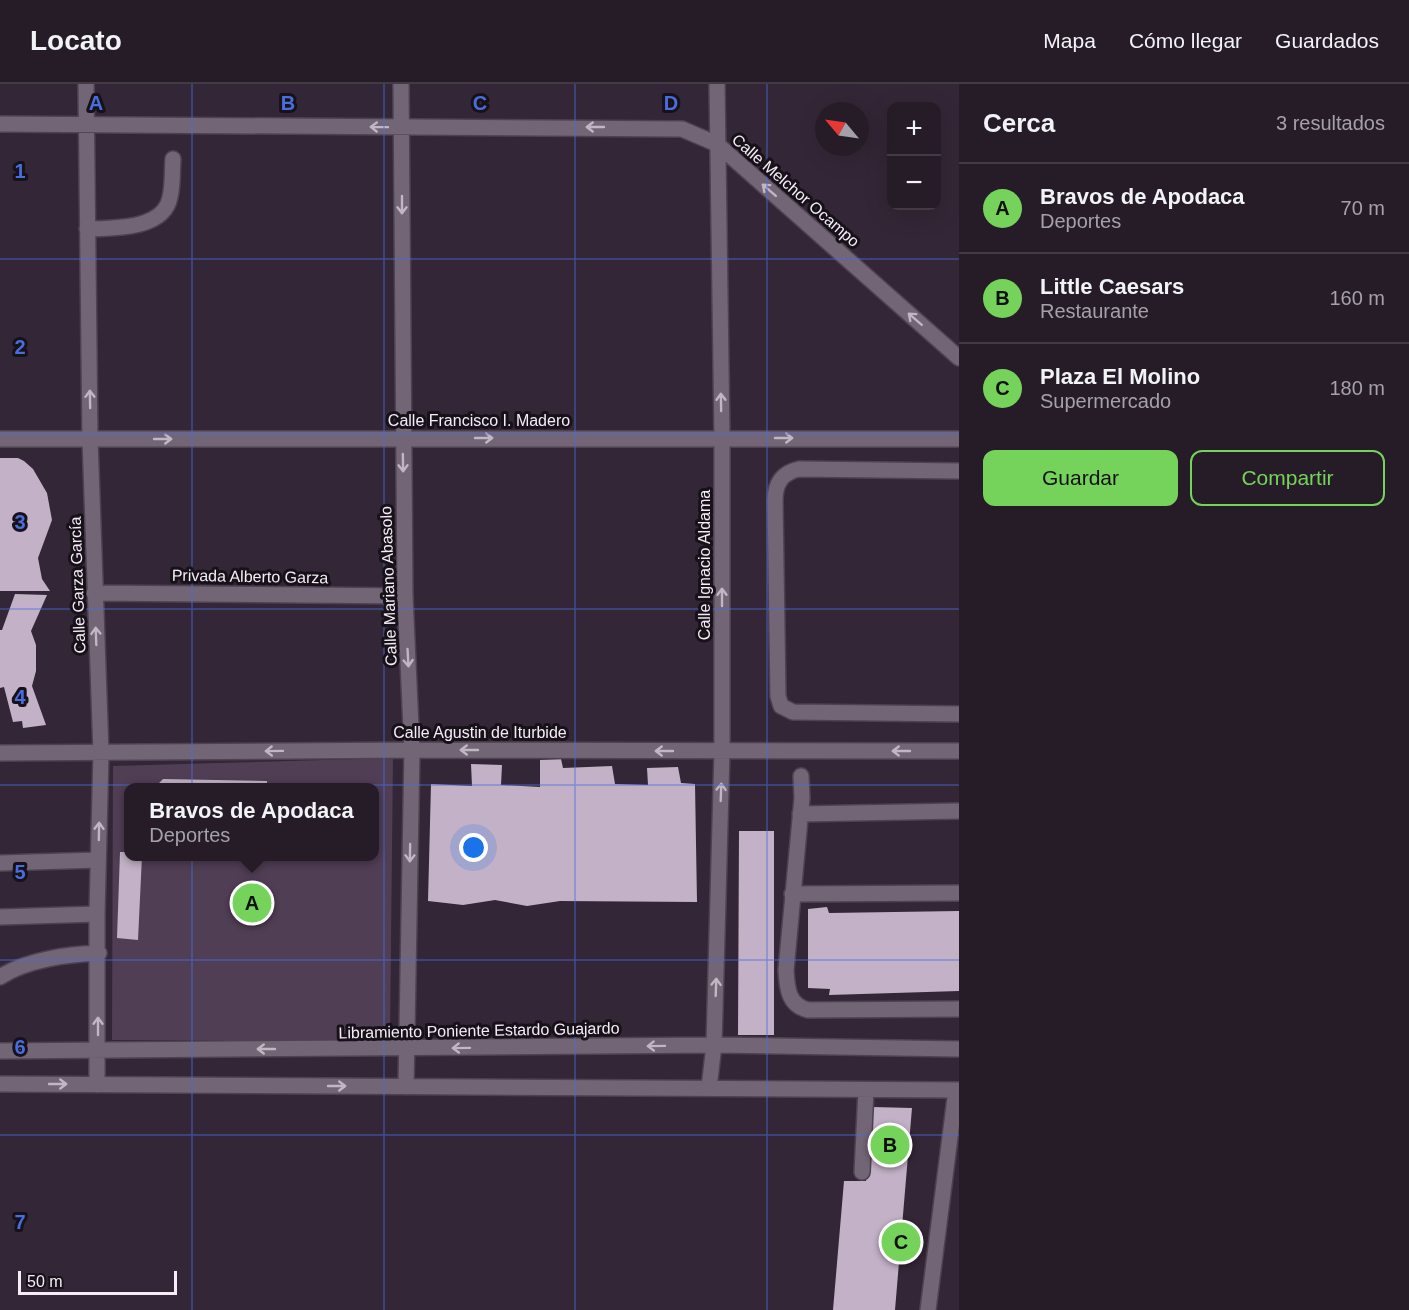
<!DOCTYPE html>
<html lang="es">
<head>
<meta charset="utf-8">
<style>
	body { margin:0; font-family:Helvetica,sans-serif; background:#322934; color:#f1f3f6 }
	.controls { position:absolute; right:18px; top:18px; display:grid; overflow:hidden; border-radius:12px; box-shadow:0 6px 24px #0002 }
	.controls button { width:54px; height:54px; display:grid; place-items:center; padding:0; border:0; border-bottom:2px solid #423a45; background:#261c28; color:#f1f3f6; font:30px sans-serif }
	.compass { position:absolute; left:815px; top:18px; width:54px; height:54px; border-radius:50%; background:#261c28; box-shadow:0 6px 24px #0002; rotate:299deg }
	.scale { position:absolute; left:18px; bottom:15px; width:159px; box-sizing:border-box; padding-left:6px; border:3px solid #f5ecf7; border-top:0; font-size:16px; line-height:21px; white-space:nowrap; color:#f5ecf7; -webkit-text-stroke:4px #171119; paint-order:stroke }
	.you { position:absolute; left:474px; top:764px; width:21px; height:21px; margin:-15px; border:4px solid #fff; border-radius:50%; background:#1a73e8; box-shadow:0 0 0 9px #1a73e833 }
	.badge { display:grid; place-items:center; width:39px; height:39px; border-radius:50%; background:#75d25b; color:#111; font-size:20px; font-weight:700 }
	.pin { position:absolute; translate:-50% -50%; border:3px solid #fff; box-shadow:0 2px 6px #0006 }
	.popup { position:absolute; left:124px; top:699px; width:255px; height:78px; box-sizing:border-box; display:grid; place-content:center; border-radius:12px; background:#261c28; filter:drop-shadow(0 2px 4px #0005); font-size:20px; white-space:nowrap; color:#a4a1a8 }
	.popup b { font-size:22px; color:#f1f3f6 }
	.popup::after { content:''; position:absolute; left:50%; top:100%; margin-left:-12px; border:12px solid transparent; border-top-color:#261c28 }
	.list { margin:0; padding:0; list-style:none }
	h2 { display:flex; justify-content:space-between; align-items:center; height:78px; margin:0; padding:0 24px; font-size:26px }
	h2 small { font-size:20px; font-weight:400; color:#a4a1a8 }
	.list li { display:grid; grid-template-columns:39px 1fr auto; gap:18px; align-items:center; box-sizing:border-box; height:90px; padding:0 24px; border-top:2px solid #423a45 }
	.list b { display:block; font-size:22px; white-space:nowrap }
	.list p { margin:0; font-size:20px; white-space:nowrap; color:#a4a1a8 }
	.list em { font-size:20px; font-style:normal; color:#a4a1a8 }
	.actions { display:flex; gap:12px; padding:18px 24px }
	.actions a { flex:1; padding:14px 0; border:2px solid #75d25b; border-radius:12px; text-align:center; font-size:21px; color:#75d25b }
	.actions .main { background:#75d25b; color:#111 }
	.map { position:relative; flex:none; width:959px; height:1226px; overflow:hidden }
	header { display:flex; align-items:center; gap:36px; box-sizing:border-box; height:84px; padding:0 30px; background:#261c28; border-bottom:2px solid #423a45 }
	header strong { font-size:28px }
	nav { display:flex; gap:33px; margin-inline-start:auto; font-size:21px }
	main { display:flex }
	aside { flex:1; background:#261c28 }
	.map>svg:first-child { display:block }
	.green { fill:#503e55; fill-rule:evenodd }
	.building { fill:#c3b2c7 }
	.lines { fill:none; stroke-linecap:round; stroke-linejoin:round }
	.minor-casing { stroke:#4e4251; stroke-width:18 }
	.minor { stroke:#726575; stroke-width:15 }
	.oneway { stroke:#c1b6c3 }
	.grid { fill:none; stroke:#486ede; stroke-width:1.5; stroke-opacity:0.55 }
	.labels { text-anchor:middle; stroke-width:6; stroke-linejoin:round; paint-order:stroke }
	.street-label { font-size:16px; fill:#f5ecf7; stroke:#171119 }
	.grid-label { font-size:20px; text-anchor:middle; font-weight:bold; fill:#486ede; stroke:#171119; stroke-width:6; stroke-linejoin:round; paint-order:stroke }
</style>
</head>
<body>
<header>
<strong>Locato</strong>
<nav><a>Mapa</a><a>Cómo llegar</a><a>Guardados</a></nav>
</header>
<main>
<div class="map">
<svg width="959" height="1226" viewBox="0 0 959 1226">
	<rect width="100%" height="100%" fill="#332636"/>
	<path class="green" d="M393 674 390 956H112L113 682ZM129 704H375V772H129Z"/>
	<path class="building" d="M0 374H18L24 377 33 385 47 409 52 436 38 474 42 495 50 507H0Z
		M15 510 47 511 31 547 36 561V587L32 602 46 641 23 644 22 637 13 638 4 603 0 604V546H2Z
		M561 675 563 684 612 682 615 700 648 701 647 684 678 683 681 699 695 700 697 818 560 817 527 822 495 816 463 821 428 817 431 700 472 702 471 680 502 681 501 701 540 703V676Z
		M163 695 267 697V704H154Z
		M739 747H774V951H738Z
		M120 768H129V772H142L138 856 117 854Z
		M827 823 829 829 959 827V907L829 911 830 905 808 904V825Z
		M873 1023 912 1024 895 1226H833L844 1097H866Z"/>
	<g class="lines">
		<g class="minor-casing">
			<path id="minor" d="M86 0 90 355 101 669 97 830V1001
				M401 0 405 512 412 666 406 1003
				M0 40 682 45 717 60 959 274
				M87 145C113 144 164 146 170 113 173 101 172 88 173 75
				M0 355H959
				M959 387 799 385C781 389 775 400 775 417L778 612 781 622 793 628 959 630
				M94 509 405 512
				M0 669 412 666 959 667
				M801 692 802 714 786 886C787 904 788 921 808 926L959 925
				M800 730 959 727
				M0 779 98 776
				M792 810 959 809
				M0 833 97 830
				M0 893C26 876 68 870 99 869
				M0 967 714 961 959 965
				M0 1000 959 1006
				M709 1004 714 961 722 667V353L717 0
				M862 1088 866 1006
				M928 1226 956 1006"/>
		</g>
		<use href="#minor" class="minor"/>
	</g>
	<defs><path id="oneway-shaft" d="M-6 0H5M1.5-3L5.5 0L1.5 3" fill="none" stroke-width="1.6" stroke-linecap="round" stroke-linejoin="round" transform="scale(1.5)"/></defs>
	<g class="oneway">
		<use href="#oneway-shaft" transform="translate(379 43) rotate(-179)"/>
		<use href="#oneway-shaft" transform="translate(595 43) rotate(180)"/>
		<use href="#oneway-shaft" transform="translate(769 106) rotate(-139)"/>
		<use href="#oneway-shaft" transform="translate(402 121) rotate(90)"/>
		<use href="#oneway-shaft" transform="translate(915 235) rotate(-139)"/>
		<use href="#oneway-shaft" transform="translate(90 315) rotate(-91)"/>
		<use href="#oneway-shaft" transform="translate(721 318) rotate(-91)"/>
		<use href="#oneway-shaft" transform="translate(484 354)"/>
		<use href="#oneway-shaft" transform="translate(784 354)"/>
		<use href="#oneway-shaft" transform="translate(163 355)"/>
		<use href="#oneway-shaft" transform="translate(403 379) rotate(89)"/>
		<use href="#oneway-shaft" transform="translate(722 513) rotate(-90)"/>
		<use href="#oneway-shaft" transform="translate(96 552) rotate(-92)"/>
		<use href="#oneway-shaft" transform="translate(408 574) rotate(87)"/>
		<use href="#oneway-shaft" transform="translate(469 666) rotate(-180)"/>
		<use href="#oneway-shaft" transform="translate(274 667) rotate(179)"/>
		<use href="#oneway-shaft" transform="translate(664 667) rotate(-180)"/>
		<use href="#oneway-shaft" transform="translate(901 667) rotate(180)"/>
		<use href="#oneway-shaft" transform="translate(721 708) rotate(-88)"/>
		<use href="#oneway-shaft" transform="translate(99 747) rotate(-89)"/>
		<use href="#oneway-shaft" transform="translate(410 769) rotate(91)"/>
		<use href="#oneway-shaft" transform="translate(716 903) rotate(-88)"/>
		<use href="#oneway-shaft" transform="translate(98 942) rotate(-90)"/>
		<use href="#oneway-shaft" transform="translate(656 962) rotate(179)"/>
		<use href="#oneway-shaft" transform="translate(461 964) rotate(179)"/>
		<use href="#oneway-shaft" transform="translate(266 965) rotate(180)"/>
		<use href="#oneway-shaft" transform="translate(58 1000)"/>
		<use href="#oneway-shaft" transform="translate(337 1002)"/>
	</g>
	<path class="grid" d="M192 0V1226M384 0V1226M575 0V1226M767 0V1226M0 175H959M0 350H959M0 525H959M0 701H959M0 876H959M0 1051H959"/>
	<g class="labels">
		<g class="street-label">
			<text transform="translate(796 106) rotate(41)" y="6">Calle Melchor Ocampo</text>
			<text x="479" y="342">Calle Francisco I. Madero</text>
			<text transform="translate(704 481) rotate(-90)" y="6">Calle Ignacio Aldama</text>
			<text transform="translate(250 492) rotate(1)" y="6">Privada Alberto Garza</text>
			<text transform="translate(77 501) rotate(-92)" y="6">Calle Garza García</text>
			<text transform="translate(388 502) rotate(-92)" y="6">Calle Mariano Abasolo</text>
			<text x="480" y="654">Calle Agustin de Iturbide</text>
			<text transform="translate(479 946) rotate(-1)" y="6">Libramiento Poniente Estardo Guajardo</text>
		</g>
	</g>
	<g class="grid-label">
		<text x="96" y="26">A</text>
		<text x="288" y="26">B</text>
		<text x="480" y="26">C</text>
		<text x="671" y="26">D</text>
		<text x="20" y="94">1</text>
		<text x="20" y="270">2</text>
		<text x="20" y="445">3</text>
		<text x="20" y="620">4</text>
		<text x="20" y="795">5</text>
		<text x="20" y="970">6</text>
		<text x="20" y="1145">7</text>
	</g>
</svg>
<div class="controls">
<button>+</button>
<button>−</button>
</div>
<svg class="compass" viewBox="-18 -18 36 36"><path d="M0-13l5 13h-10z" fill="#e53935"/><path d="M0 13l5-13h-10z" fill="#a4a1a8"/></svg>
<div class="scale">50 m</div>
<div class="you"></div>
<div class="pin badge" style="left:252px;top:819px">A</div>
<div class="popup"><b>Bravos de Apodaca</b>Deportes</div>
<div class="pin badge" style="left:890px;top:1061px">B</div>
<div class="pin badge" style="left:901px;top:1158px">C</div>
</div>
<aside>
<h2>Cerca<small>3 resultados</small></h2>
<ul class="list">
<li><span class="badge">A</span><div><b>Bravos de Apodaca</b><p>Deportes</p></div><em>70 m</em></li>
<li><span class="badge">B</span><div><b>Little Caesars</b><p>Restaurante</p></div><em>160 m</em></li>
<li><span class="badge">C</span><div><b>Plaza El Molino</b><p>Supermercado</p></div><em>180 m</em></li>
</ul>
<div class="actions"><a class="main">Guardar</a><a>Compartir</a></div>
</aside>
</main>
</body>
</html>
